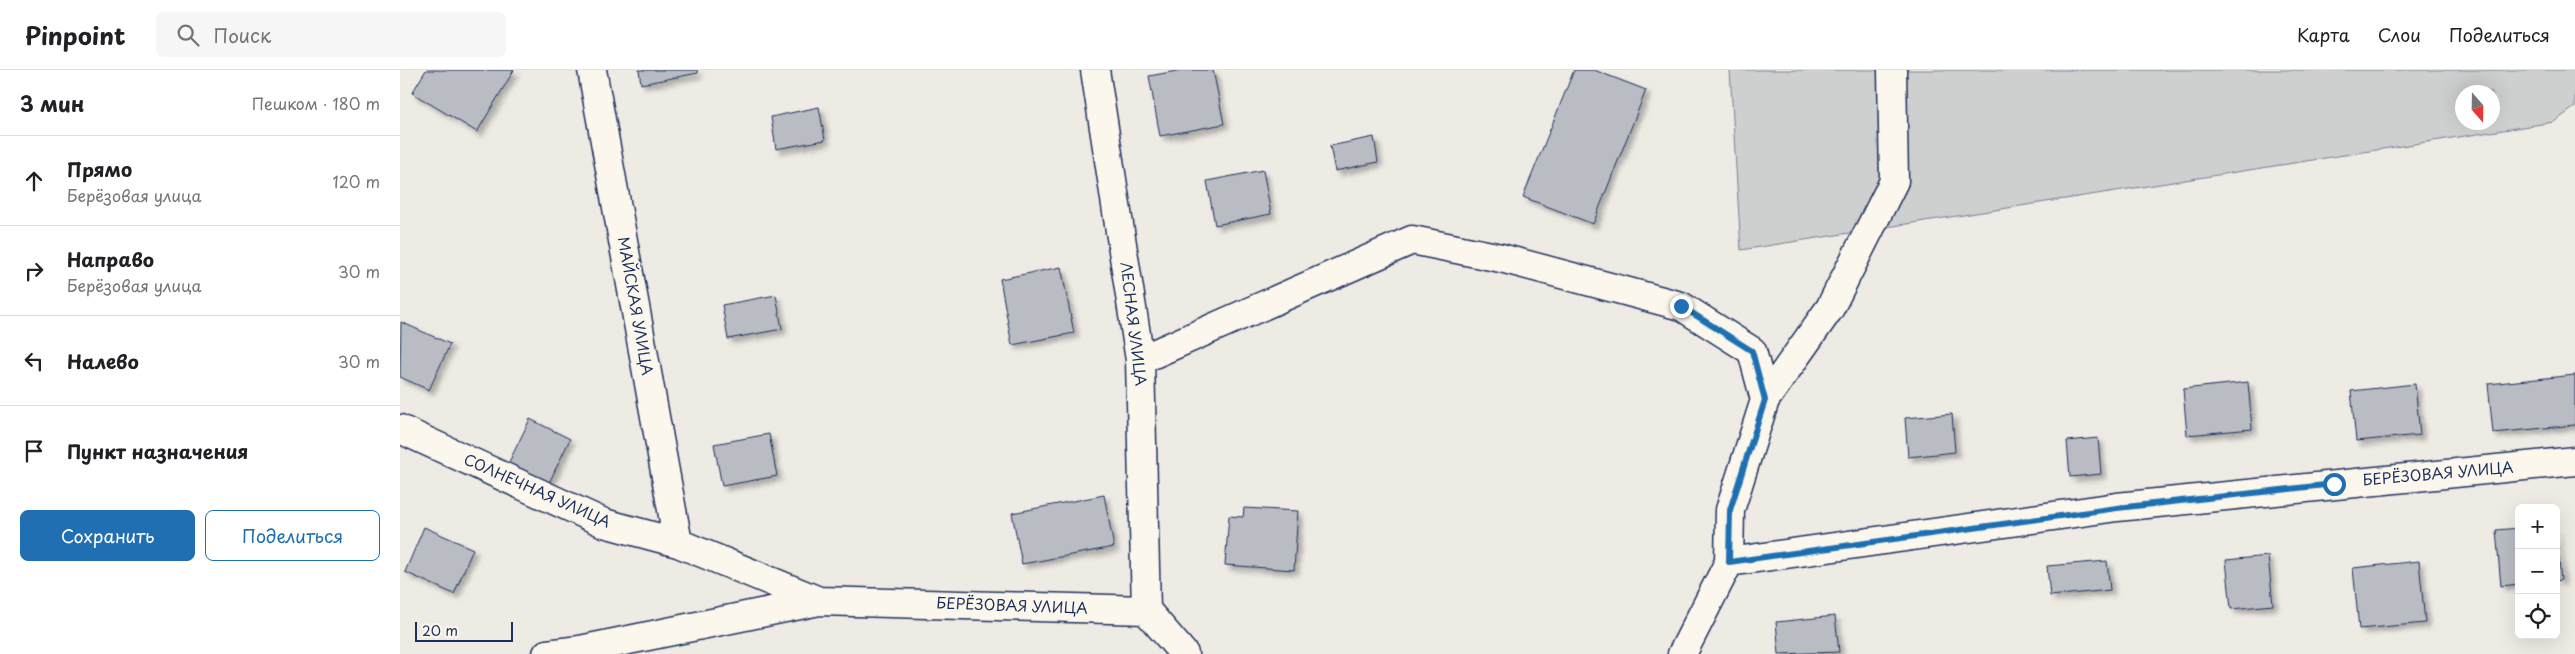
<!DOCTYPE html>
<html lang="ru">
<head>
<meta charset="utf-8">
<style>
	body { margin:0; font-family:"Playpen Sans",sans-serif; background:#f6f6f6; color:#202124 }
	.controls { position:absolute; right:15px; bottom:15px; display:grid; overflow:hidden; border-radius:8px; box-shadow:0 5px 20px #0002 }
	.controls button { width:45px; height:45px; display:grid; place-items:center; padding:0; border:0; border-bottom:1px solid #e0e0e0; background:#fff; color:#202124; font:25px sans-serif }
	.compass { position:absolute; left:2055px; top:15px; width:45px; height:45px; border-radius:50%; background:#fff; box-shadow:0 5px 20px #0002; rotate:160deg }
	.scale { position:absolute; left:15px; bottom:12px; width:98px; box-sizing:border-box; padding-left:5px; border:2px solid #1b2f5e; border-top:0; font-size:14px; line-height:18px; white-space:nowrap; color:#1b2f5e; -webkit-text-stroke:4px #fbf7ec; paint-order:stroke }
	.stop { position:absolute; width:15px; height:15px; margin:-11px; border:4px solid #1f6fb2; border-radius:50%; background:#fff }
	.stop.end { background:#1f6fb2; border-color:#fff; box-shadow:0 1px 5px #0008 }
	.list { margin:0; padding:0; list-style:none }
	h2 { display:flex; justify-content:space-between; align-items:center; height:65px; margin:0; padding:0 20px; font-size:21px }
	h2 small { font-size:16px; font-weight:400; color:#757577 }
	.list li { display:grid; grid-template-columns:32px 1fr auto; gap:15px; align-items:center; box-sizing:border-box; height:90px; padding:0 20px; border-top:1px solid #e0e0e0 }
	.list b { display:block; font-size:19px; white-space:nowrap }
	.list p { margin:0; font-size:16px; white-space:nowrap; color:#757577 }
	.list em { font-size:16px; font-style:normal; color:#757577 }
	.actions { display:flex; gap:10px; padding:15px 20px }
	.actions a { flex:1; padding:11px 0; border:1px solid #1f6fb2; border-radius:8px; text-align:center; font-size:18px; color:#1f6fb2 }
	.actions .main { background:#1f6fb2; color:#fff }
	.icon { flex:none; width:28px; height:28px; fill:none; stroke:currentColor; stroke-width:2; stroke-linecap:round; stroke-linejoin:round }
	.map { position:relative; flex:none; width:2175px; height:584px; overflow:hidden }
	header { display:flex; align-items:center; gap:30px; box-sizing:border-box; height:70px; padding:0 25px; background:#fff; border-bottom:1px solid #e0e0e0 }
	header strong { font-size:24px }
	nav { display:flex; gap:28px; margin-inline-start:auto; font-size:18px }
	.search { width:350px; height:45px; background:#f6f6f6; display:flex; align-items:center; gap:12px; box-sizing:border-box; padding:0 18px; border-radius:8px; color:#757577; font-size:19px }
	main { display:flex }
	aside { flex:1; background:#fff }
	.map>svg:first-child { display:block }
	.green { fill:#cecfcf; stroke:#747f96; fill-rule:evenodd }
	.building { fill:#b9bcc3; stroke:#1b2f5e; filter:url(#shadow) }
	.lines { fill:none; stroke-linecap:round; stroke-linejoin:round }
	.street-casing { stroke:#1b2f5e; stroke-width:31 }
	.street { stroke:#fbf7ec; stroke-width:28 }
	.route { stroke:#1f6fb2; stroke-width:6 }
	.labels { text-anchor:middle; stroke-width:4; stroke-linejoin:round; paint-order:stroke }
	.street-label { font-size:15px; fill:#1b2f5e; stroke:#fbf7ec }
</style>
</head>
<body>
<header>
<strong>Pinpoint</strong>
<div class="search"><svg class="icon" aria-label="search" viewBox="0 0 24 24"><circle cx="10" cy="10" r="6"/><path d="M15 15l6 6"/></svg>Поиск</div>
<nav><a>Карта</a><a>Слои</a><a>Поделиться</a></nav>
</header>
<main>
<aside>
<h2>3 мин<small>Пешком · 180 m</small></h2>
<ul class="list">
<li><svg class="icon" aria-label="ahead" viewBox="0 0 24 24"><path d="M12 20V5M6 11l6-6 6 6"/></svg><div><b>Прямо</b><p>Берёзовая улица</p></div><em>120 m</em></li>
<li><svg class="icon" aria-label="right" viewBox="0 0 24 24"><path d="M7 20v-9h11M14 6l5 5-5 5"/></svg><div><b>Направо</b><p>Берёзовая улица</p></div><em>30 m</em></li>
<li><svg class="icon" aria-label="left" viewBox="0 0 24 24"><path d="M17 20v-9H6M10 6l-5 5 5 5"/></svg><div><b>Налево</b></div><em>30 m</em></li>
<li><svg class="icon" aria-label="arrive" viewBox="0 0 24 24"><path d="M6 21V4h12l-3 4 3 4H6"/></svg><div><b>Пункт назначения</b></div></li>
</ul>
<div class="actions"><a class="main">Сохранить</a><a>Поделиться</a></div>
</aside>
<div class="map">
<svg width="2175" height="584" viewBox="0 0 2175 584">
	<defs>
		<filter id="shadow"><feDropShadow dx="4.5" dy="4.5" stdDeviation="2.5" flood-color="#0004"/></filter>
	</defs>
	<rect width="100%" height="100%" fill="#eeebe4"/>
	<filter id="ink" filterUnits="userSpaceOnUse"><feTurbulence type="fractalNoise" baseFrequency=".02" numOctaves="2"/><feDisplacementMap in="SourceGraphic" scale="10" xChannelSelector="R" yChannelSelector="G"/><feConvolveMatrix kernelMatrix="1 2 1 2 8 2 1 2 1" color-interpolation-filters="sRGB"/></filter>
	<g filter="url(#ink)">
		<path class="green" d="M1330 0H2175V37L2154 52 1341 180ZM2062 22H2092V52H2062Z"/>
		<path class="building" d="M26 0H114L77 62 12 23Z
			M239 0H297L298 3 241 14Z
			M782 0H813L824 54 760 66 749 6Z
			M1174 0H1194L1246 20 1193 154 1123 127Z
			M419 37 425 70 376 79 371 47Z
			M974 67 978 92 935 101 930 76Z
			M863 100 871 144 815 155 807 111Z
			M661 197 674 263 612 275 600 209Z
			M376 225 382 259 328 269 322 235Z
			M1 252 50 274 29 320 0 307Z
			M2175 305V355L2093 363 2088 314Z
			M1848 312 1852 359 1787 365 1783 319Z
			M2015 314 2020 365 1956 371 1951 321Z
			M1552 344 1555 382 1508 387 1505 348Z
			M130 349 170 369 148 415 107 396Z
			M369 364 377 406 322 416 314 374Z
			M1698 368 1701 404 1670 407 1667 371Z
			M704 425 714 477 622 494 612 443Z
			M844 438 898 441 894 500 825 495 829 446 843 447Z
			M24 457 73 479 54 524 5 502Z
			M2119 458V514L2101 516 2096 460Z
			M2156 460 2161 510 2156 511Z
			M1868 486 1873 535 1831 539 1826 490Z
			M1707 491 1710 520 1650 526 1647 496Z
			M2019 491 2025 553 1959 559 1953 498Z
			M1435 546 1439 582 1379 584 1376 552Z"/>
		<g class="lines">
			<g class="street-casing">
				<path id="street" d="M192 0 278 473
					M695 0 740 290 746 540
					M740 290 1012 170 1101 188 1281 236 1352 281 1365 330
					M0 359 204 453 278 473 419 531
					M1329 492 1717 437 2175 391
					M147 584 180 580 419 531 746 540 784 584
					M1282 584 1329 492 1330 440 1365 330 1430 238 1494 111 1492 0"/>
			</g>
			<use href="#street" class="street"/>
		</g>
	</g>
	<g class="lines" filter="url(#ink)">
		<path class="route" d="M1281 236 1352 281 1365 330 1330 440 1329 492 1717 438 1934 414"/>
	</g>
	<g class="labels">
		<g class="street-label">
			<text transform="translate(235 236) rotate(80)" y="5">МАЙСКАЯ УЛИЦА</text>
			<text transform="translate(733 254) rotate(83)" y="5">ЛЕСНАЯ УЛИЦА</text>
			<text transform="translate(2038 404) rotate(-5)" y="5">БЕРЁЗОВАЯ УЛИЦА</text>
			<text transform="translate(137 421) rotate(24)" y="5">СОЛНЕЧНАЯ УЛИЦА</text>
			<text transform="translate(612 536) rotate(2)" y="5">БЕРЁЗОВАЯ УЛИЦА</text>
		</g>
	</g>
</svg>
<div class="controls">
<button>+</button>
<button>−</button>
<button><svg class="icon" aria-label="locate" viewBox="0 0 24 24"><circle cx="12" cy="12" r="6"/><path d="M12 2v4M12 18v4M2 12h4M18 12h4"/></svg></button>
</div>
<svg class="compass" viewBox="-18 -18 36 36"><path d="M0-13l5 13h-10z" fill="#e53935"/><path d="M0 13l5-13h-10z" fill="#757577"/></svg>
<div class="scale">20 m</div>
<div class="stop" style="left:1934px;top:414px"></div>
<div class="stop end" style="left:1281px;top:236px"></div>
</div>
</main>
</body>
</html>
